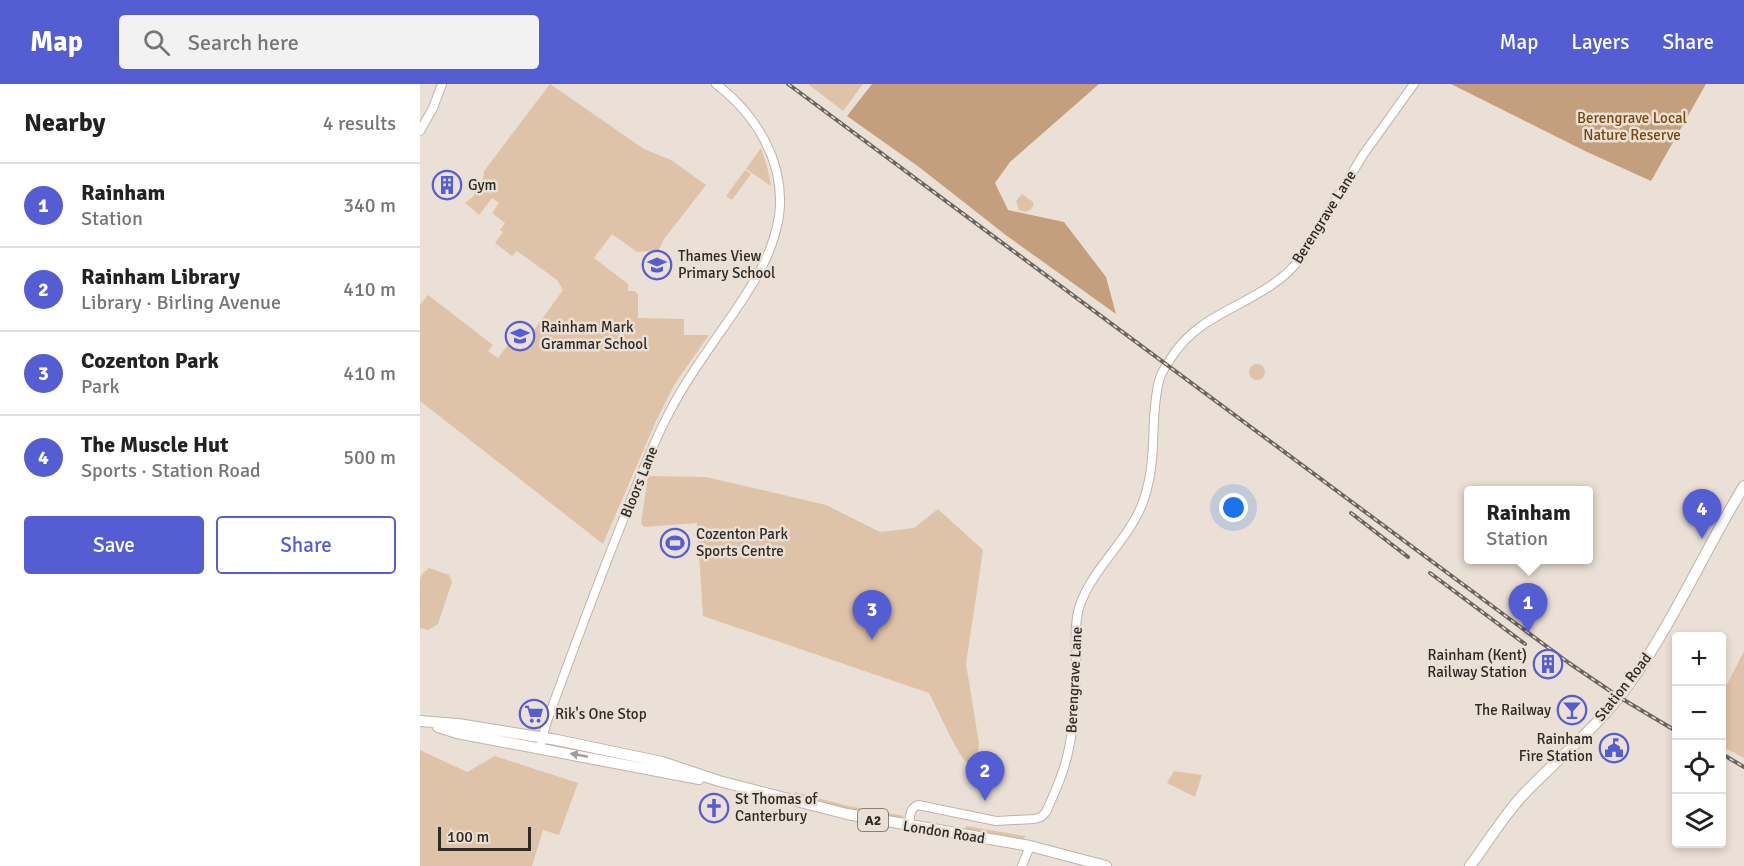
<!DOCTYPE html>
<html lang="en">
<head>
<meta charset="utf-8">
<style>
	body { margin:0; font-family:Signika,sans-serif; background:#f2f2f2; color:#222 }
	.controls { position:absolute; right:18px; bottom:18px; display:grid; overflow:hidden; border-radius:6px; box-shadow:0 3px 9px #0003 }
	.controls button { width:54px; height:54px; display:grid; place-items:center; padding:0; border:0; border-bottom:2px solid #e0e0e0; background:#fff; color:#222; font:30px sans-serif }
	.scale { position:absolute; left:18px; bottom:15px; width:93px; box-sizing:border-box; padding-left:6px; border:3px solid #2e2a26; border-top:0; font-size:16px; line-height:21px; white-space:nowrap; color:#2e2a26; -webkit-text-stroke:4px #ebe0d5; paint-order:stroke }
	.you { position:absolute; left:814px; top:424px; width:21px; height:21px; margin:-15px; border:4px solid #fff; border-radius:50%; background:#1a73e8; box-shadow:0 0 0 9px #1a73e833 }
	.badge { display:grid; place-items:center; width:39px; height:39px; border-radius:50%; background:#555dd3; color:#fff; font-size:20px; font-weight:700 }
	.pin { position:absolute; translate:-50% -50px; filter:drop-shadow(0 2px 3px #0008) }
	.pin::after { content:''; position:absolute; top:32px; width:21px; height:18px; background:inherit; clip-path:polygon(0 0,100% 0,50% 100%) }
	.popup { position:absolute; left:1044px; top:402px; width:129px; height:78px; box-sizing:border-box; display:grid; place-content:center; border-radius:6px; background:#fff; filter:drop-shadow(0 2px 4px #0005); font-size:20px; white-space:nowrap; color:#767676 }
	.popup b { font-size:22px; color:#222 }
	.popup::after { content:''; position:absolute; left:50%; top:100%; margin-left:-12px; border:12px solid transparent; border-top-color:#fff }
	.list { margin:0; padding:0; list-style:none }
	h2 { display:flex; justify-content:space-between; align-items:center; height:78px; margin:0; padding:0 24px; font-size:26px }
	h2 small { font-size:20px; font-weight:400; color:#767676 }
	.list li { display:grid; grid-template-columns:39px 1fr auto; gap:18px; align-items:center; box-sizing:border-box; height:84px; padding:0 24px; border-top:2px solid #e0e0e0 }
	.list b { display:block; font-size:22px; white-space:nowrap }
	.list p { margin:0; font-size:20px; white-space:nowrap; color:#767676 }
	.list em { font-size:20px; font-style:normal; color:#767676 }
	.actions { display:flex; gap:12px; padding:18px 24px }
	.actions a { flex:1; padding:14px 0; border:2px solid #555dd3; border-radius:6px; text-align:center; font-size:21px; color:#555dd3 }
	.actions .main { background:#555dd3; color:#fff }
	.icon { flex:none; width:33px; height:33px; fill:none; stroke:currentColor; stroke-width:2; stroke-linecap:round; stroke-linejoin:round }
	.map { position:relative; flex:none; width:1324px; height:782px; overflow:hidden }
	header { display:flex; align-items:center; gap:36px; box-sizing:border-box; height:84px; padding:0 30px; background:#555dd3; color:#fff }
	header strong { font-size:28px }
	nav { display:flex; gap:33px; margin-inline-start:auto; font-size:21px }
	.search { width:420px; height:54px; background:#f2f2f2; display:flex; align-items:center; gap:15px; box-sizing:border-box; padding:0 21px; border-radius:6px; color:#767676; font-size:22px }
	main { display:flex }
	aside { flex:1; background:#fff }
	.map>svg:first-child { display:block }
	.green { fill:#dec3a8 }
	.forest { fill:#c39f7d }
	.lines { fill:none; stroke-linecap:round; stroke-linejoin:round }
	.minor-casing { stroke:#beb3a9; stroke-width:10 }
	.major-casing { stroke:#beb3a9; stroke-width:12 }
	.minor { stroke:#fff; stroke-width:8 }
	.major { stroke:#fff; stroke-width:10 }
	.rail-casing { stroke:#6b655f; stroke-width:4 }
	.rail { stroke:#ebe0d5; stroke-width:1.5; stroke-dasharray:4.5; stroke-linecap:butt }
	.oneway { fill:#a19f9d }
	.labels { text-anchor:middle; stroke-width:5; stroke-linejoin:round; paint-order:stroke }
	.shield { fill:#ebe0d5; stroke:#67615a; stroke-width:1.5 }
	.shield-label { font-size:14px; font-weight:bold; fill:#2e2a26 }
	.park-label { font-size:15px; fill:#77480e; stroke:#ebe0d5 }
	.poi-label { font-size:15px; fill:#2e2a26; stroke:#ebe0d5; text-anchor:start }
	.street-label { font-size:15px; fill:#2e2a26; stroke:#ebe0d5 }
</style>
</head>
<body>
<header>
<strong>Map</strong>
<div class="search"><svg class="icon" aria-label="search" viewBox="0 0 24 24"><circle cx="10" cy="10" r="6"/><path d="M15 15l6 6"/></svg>Search here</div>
<nav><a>Map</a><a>Layers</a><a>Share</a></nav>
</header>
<main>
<aside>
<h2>Nearby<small>4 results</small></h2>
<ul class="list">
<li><span class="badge">1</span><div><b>Rainham</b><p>Station</p></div><em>340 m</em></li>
<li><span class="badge">2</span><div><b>Rainham Library</b><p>Library · Birling Avenue</p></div><em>410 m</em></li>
<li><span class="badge">3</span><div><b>Cozenton Park</b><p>Park</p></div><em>410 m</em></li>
<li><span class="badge">4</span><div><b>The Muscle Hut</b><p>Sports · Station Road</p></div><em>500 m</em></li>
</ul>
<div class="actions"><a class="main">Save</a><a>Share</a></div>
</aside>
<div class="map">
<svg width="1324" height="782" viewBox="0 0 1324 782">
	<rect width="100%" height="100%" fill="#ebe0d5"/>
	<path class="green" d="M130 0 224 65 251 76 286 101 244 155 239 166 217 168 192 150 174 174 208 200V207H215L218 211V234L264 235V251H289L256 298 236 337 183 460 0 317V221L8 211 73 261 68 267 78 274 91 257 101 264 143 206 137 196 97 167 92 172 75 159 83 148 80 146 85 139 72 129 79 119 72 114 59 131 45 119C55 112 64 101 64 87Z
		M388 0H443L423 27Z
		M341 64 347 82 351 102 326 85Z
		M325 86 331 90 312 116 306 112Z
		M602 110 613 118 614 121 610 126 606 128 599 126 596 117Z
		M829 288a8 8 0 1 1 16 0a8 8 0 1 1-16 0Z
		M228 392 286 393 406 421 460 448 494 444 518 425 563 466 546 580 559 659 557 682C554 681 551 681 548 680 539 674 516 622 509 609L283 532 277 439 224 443 221 439Z
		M9 484 29 491 32 498 18 540 8 546 0 544V496L2 490Z
		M1324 567V674L1302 662V610Z
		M0 666 47 688 75 672 158 699 139 751 123 746 112 782H0Z
		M754 687 782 691 775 713 747 699Z
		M375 708 428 722 485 732C467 740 395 717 374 712Z
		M546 742 605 752 604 756 554 748 545 744Z"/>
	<path class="forest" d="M452 0H679L590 78 575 99 588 126 644 138 686 193 696 230 587 152 499 83 427 32Z
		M1031 0H1286L1231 97 1165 67Z"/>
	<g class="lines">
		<g class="minor-casing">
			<path id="minor" d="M0 47 13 24 22 0
				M120 664 126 640C150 574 175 507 201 441 216 403 230 365 249 329 267 294 291 262 313 230 334 199 353 170 359 132 366 80 337 31 296 0
				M489 742C490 734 489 724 498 721L576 737 614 735 621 733 626 728C635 708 645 686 649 664 654 641 655 616 656 592 657 569 653 546 659 524 672 483 711 455 724 415 733 389 733 361 734 334 735 321 736 306 740 294 742 287 747 280 751 274 776 234 816 226 853 200 864 193 874 183 882 172L943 71 994 0
				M602 782 610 762"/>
		</g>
		<g class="major-casing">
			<path id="major" d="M0 637 38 640 137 656 242 678 299 697 427 730 610 762 686 782
				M18 643 37 649 279 695
				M1050 782C1067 759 1083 733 1102 712 1138 674 1179 642 1209 600 1254 538 1284 467 1324 402"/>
		</g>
		<use href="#minor" class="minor"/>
		<use href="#major" class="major"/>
		<g class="rail-casing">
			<path id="rail" d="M368 0 1149 579 1199 613 1256 647
				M931 429 988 473
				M1010 489 1105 560
				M1302 670 1324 683"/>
		</g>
		<use href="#rail" class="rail"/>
	</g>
	<defs><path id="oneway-solid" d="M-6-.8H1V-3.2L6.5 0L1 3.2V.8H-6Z" transform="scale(1.5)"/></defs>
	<use class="oneway" href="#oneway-solid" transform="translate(159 671) rotate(-169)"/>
	<defs>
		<g id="building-ring" transform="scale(1.5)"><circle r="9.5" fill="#ebe0d5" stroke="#555dd3" stroke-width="1.5"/><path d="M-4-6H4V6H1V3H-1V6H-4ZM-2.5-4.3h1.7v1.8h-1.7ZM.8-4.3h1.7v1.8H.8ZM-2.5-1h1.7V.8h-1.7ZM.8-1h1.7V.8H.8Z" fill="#555dd3"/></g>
		<g id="school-ring" transform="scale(1.5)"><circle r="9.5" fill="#ebe0d5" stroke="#555dd3" stroke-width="1.5"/><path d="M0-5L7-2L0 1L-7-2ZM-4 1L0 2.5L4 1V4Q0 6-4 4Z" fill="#555dd3"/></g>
		<g id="stadium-ring" transform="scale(1.5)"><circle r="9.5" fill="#ebe0d5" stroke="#555dd3" stroke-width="1.5"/><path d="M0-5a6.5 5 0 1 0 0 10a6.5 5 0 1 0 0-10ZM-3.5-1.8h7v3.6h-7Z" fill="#555dd3"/></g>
		<g id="bar-ring" transform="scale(1.5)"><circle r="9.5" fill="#ebe0d5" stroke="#555dd3" stroke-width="1.5"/><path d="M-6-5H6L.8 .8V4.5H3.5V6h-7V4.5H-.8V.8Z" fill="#555dd3"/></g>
		<g id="supermarket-ring" transform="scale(1.5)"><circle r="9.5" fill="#ebe0d5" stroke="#555dd3" stroke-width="1.5"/><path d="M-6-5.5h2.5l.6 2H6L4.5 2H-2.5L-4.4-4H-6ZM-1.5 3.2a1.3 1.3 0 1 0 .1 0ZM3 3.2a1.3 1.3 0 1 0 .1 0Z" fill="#555dd3"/></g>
		<g id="civic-ring" transform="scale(1.5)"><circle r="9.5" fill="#ebe0d5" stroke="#555dd3" stroke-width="1.5"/><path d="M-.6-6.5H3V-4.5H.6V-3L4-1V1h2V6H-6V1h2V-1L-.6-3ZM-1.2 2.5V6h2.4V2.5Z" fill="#555dd3"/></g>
		<g id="church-ring" transform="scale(1.5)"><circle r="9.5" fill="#ebe0d5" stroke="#555dd3" stroke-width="1.5"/><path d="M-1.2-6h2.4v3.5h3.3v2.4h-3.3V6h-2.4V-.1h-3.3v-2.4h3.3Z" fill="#555dd3"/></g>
	</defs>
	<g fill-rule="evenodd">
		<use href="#building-ring" x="27" y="101"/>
		<use href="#school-ring" x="237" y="181"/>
		<use href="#school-ring" x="100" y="252"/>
		<use href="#stadium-ring" x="255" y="459"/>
		<use href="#building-ring" x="1128" y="580"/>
		<use href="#bar-ring" x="1152" y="626"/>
		<use href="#supermarket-ring" x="114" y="630"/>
		<use href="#civic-ring" x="1194" y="664"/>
		<use href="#church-ring" x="294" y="724"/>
	</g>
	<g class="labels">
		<rect class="shield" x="438" y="725" width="30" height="22" rx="4.5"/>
		<g class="shield-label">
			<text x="453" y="741">A2</text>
		</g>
		<g class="park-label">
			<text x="1212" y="39">Berengrave Local<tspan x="1212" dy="17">Nature Reserve</tspan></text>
		</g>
		<g class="poi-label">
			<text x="48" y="106">Gym</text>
			<text x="258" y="177">Thames View<tspan x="258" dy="17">Primary School</tspan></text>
			<text x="121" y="248">Rainham Mark<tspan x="121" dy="17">Grammar School</tspan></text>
			<text x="276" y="455">Cozenton Park<tspan x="276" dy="17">Sports Centre</tspan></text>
			<text x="1107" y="576" text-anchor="end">Rainham (Kent)<tspan x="1107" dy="17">Railway Station</tspan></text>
			<text x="1131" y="631" text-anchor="end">The Railway</text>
			<text x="135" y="635">Rik's One Stop</text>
			<text x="1173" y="660" text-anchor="end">Rainham<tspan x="1173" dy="17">Fire Station</tspan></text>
			<text x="315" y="720">St Thomas of<tspan x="315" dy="17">Canterbury</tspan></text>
		</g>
		<g class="street-label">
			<text transform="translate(904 133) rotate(-58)" y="5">Berengrave Lane</text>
			<text transform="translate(219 398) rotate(-68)" y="5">Bloors Lane</text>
			<text transform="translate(654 596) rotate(-87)" y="5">Berengrave Lane</text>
			<text transform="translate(1203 603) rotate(-52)" y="5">Station Road</text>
			<text transform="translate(524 748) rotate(9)" y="5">London Road</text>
		</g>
	</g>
</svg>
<div class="controls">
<button>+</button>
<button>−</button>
<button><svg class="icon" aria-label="locate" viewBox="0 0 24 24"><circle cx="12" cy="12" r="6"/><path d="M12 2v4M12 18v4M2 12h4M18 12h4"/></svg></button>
<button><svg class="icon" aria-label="layers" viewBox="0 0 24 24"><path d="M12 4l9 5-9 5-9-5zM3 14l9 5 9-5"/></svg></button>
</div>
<div class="scale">100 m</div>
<div class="you"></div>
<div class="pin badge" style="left:1108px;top:549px">1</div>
<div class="popup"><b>Rainham</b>Station</div>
<div class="pin badge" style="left:565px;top:717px">2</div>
<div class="pin badge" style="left:452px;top:556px">3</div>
<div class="pin badge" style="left:1282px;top:455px">4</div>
</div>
</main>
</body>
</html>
